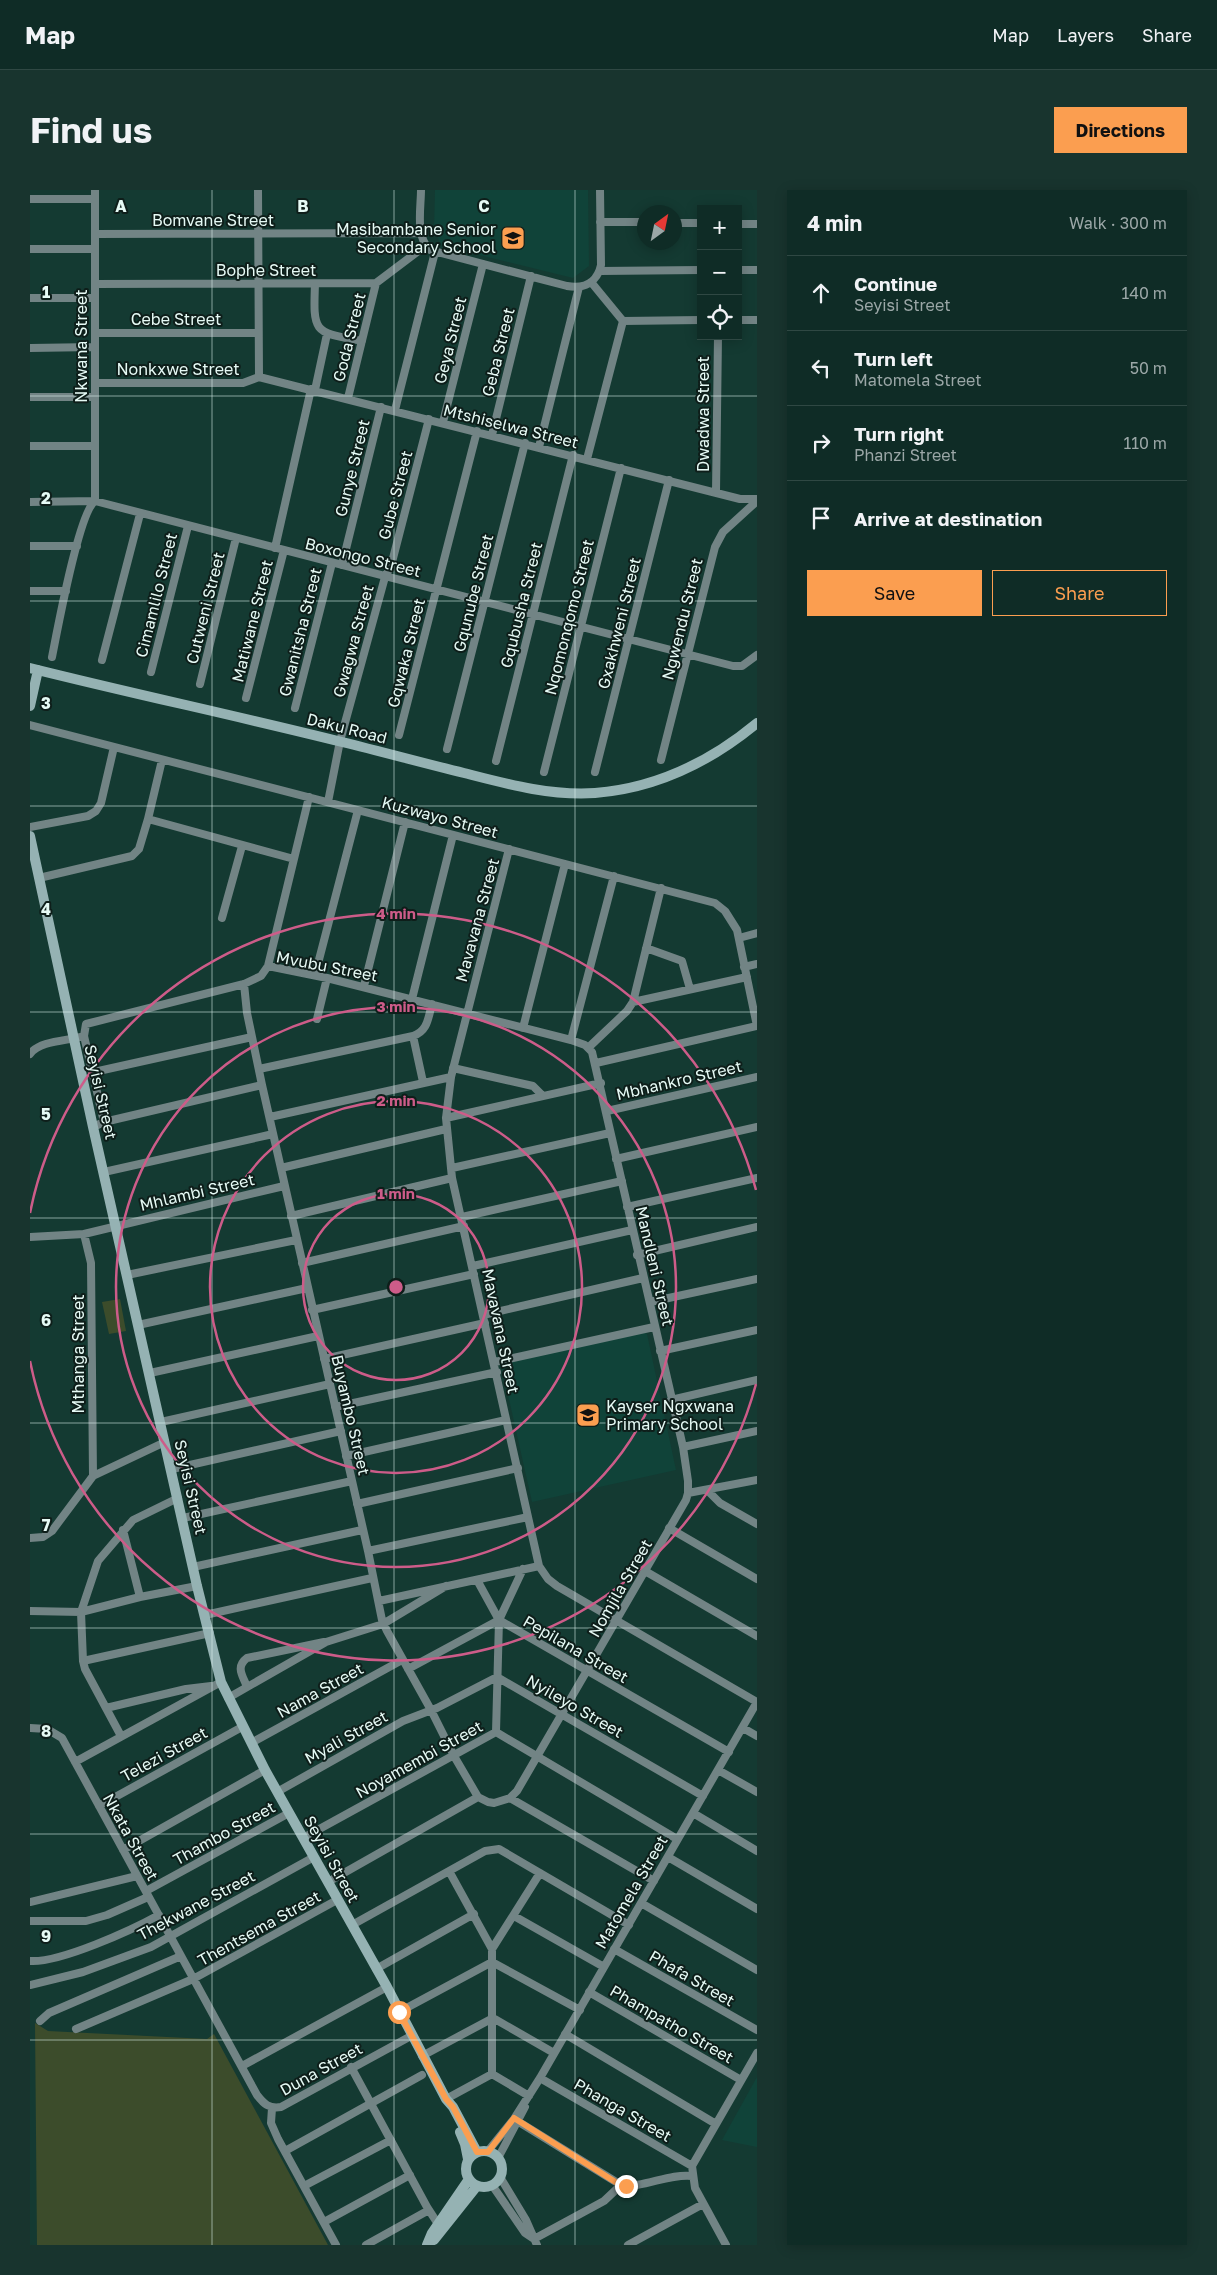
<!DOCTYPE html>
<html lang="en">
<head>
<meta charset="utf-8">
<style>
	body { margin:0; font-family:"Golos Text",sans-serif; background:#18342e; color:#f1f3f6 }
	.controls { position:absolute; right:15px; top:15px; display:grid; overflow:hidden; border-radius:0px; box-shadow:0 2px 12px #0003 }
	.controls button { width:45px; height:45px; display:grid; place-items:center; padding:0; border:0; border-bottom:1px solid #2f4843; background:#0f2c26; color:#f1f3f6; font:25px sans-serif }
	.compass { position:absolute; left:607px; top:15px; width:45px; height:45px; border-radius:50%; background:#0f2c26; box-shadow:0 2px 12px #0003; rotate:33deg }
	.stop { position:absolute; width:15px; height:15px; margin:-11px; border:4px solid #fb9e50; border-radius:50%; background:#fff }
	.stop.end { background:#fb9e50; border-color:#fff; box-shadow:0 1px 5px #0008 }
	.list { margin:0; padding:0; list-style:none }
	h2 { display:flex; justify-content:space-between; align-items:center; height:65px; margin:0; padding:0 20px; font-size:21px }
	h2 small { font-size:16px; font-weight:400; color:#9ba7a7 }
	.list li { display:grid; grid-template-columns:32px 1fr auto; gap:15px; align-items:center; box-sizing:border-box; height:75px; padding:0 20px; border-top:1px solid #2f4843 }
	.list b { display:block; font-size:19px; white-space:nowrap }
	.list p { margin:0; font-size:16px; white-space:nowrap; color:#9ba7a7 }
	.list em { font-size:16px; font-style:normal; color:#9ba7a7 }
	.actions { display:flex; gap:10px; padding:15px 20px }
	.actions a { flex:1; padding:11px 0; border:1px solid #fb9e50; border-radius:0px; text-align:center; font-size:18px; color:#fb9e50 }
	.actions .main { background:#fb9e50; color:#111 }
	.icon { flex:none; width:28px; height:28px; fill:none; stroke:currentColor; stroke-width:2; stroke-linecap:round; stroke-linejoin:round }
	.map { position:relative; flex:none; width:727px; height:2055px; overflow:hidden; border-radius:0px }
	header { display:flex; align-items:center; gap:30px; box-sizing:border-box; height:70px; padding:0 25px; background:#0f2c26; border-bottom:1px solid #2f4843 }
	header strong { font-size:24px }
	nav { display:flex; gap:28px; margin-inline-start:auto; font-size:18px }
	.intro { display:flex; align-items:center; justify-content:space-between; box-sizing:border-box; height:120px; padding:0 30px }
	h1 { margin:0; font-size:35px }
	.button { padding:12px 22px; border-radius:0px; background:#fb9e50; color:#111; font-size:18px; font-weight:700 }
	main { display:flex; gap:30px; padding:0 30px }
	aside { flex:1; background:#0f2c26; border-radius:0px; box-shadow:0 2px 12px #0003 }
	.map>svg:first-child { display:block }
	.built { fill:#104339 }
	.pitch { fill:#3c4c2b }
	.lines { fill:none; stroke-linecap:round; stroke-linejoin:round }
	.street { stroke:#728485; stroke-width:8 }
	.secondary { stroke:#95b2b3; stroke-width:10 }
	.route { stroke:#fb9e50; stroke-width:6 }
	.grid { fill:none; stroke:#e6faf5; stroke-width:1; stroke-opacity:0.55 }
	.ring { fill:none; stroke:#cd5c89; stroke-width:2.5 }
	.labels { text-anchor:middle; stroke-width:4; stroke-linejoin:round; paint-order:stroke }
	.street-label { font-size:16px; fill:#e6faf5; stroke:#0e1e1a }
	.poi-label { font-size:16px; fill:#e6faf5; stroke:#0e1e1a; text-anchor:end }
	.grid-label { font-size:16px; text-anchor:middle; font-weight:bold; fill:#e6faf5; stroke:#0e1e1a; stroke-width:4; stroke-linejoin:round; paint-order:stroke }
	.centre { fill:#cd5c89; stroke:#0e1e1a; stroke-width:2.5 }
	.ring-label { font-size:15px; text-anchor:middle; font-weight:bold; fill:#cd5c89; stroke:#0e1e1a; stroke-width:4; stroke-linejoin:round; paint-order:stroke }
</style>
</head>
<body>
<header>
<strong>Map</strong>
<nav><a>Map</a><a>Layers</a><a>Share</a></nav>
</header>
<div class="intro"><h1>Find us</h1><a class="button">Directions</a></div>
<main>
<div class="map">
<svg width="727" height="2055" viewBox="0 0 727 2055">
	<rect width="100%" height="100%" fill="#143a32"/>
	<path class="built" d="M405 0H558L559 76 543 88 412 56 404 40Z
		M609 1139 617 1144 646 1280 502 1312 470 1169Z
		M727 1887V1957L692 1950Z"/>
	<path class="pitch" d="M90 1109 96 1141 79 1144 72 1112Z
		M5 1833 18 1841 177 1849 184 1844 298 2055H7Z"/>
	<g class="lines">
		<path class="street" d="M228 0 229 187
			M391 0C391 18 385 47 400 60L537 96C554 99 567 93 571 75L570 0
			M0 9H65
			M570 32H614
			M644 33H671
			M708 34H727
			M65 44 391 43
			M0 59H65
			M708 80H727
			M570 81 671 80
			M561 92 593 131
			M65 94 346 93 395 56
			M285 94C283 144 284 142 332 151
			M0 108H64
			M708 130H727
			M65 143H227
			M0 158 65 157
			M229 187 710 309H727
			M65 193H213L229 187
			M285 200 297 144
			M0 207H64
			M318 208 346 93
			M365 220 405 62
			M413 232 453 74
			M462 245 501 86
			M0 256H65
			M509 257 549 97
			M557 269 593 131 671 130
			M686 302 688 146
			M0 312 65 311 703 476H712L727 465
			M0 356H47
			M245 358 281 199
			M312 375 351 217
			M0 401H36
			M22 467C27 442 49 322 65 311V0
			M72 470 110 324
			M121 482 158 336
			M170 494 206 348
			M216 508 254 360
			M265 518 302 373
			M0 535 685 713 695 721 707 740 727 836
			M369 545 447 241
			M417 559 495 253
			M132 570 118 629 264 669
			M631 570 685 357 693 342 727 311
			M466 571 543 265
			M514 582 591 278
			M565 582 639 290
			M298 612 310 551 355 387 361 376 399 229
			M0 637 58 626 66 621 71 613 84 557
			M479 659 421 887 416 928 422 988 509 1376 518 1389 527 1396 727 1512
			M9 688 102 666 109 659 118 629
			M192 728 212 656
			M709 748 727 743
			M616 758 652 771 660 799
			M238 776 279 607
			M714 777 727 774
			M285 785 328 620
			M334 796 375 632
			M382 809 423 645
			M603 812 631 698
			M287 829 297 788
			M493 838 535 674
			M54 846 74 932
			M383 846C398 841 398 828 402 814
			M541 850 584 686
			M559 857 597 821 603 812 717 787
			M0 864C10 850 39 851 54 846L56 834 214 794 231 786 238 776 297 788 541 850 555 855 562 862 653 1257 658 1291V1303L656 1310 487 1601 480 1608 464 1613 458 1612 448 1607 424 1566 401 1520 357 1441 352 1430 338 1361 232 895 217 823 214 794
			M566 873 727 836
			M423 878 503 896 513 906
			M229 879 383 846 393 892
			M64 882 222 847
			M577 921 727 887
			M240 927 421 887
			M416 928 571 893
			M63 937 74 932 232 895
			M586 969 727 937
			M251 978 416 939
			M422 978 580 943
			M74 982 243 944
			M597 1017 727 988
			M261 1026 422 988
			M432 1027 592 991
			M54 1044 61 1073 63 1286
			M0 1047 54 1044 254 996
			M607 1065 727 1037
			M272 1073 434 1036
			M443 1076 602 1040
			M97 1085 266 1050
			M620 1112 727 1089
			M282 1120 444 1084
			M453 1125 613 1088
			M108 1135 277 1098
			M630 1161 727 1140
			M294 1169 455 1133
			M465 1172 624 1137
			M120 1183 288 1146
			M641 1210 727 1190
			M305 1217 467 1182
			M131 1232 300 1194
			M653 1257 727 1241
			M316 1266 476 1230
			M142 1279 311 1241
			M678 1301 690 1313 727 1334
			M658 1303 727 1290
			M327 1314 488 1278
			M153 1328 322 1291
			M639 1338 727 1389
			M93 1340 110 1407
			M0 1348 13 1347 22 1341 63 1286 135 1252
			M338 1361 498 1327
			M163 1377 332 1340
			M615 1381 727 1446
			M447 1390 469 1430
			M349 1411 509 1376
			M0 1421 51 1422 110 1407 167 1396
			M175 1425 342 1388
			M53 1471 180 1443
			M378 1479 469 1430 699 1562
			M217 1497C213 1486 205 1477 217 1468L294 1452
			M198 1508 296 1452 353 1434 416 1396
			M76 1518 156 1499 181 1496
			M0 1538 17 1539 32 1548 227 1905C234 1914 239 1919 251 1917L381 1846
			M713 1538 727 1546
			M466 1542 647 1649
			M466 1542 469 1430 493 1379
			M91 1546 55 1479 53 1471 51 1422 68 1371 103 1330 148 1308
			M221 1553 372 1470
			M45 1572 191 1492
			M688 1580 727 1602
			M247 1602 373 1531 407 1518 467 1487 673 1606
			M480 1608 624 1691
			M69 1616 212 1537
			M663 1623 727 1661
			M273 1648 466 1542
			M93 1660 235 1580
			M638 1667 727 1719
			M419 1681 462 1759V1884
			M298 1692 448 1607
			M116 1701 259 1623
			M0 1712 107 1686
			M611 1713 727 1780
			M484 1726 574 1777
			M0 1731H56L77 1725 118 1707
			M322 1735 455 1661 469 1659 599 1735
			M462 1759 510 1683
			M584 1759 727 1840
			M0 1771C30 1773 102 1740 129 1725
			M346 1779 444 1724
			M0 1795 53 1782 121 1757 284 1667
			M559 1802 711 1890
			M369 1822 462 1772 550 1820
			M10 1831 19 1823 151 1766
			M46 1839 163 1789 307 1710
			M535 1844 686 1934
			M392 1866 463 1828 524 1863
			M212 1876 357 1797
			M321 1877 397 2017 408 2034
			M462 1884 499 1906
			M510 1888 662 1976
			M416 1909 462 1884
			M242 1918 241 1933 248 1949 306 2055
			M484 1929 591 1995C612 1999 639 1983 662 1986
			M255 1961 392 1885
			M458 1961 484 1929 510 1888 727 1512
			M468 1968 495 1917
			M470 1987 496 2030 507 2055
			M462 1995 495 2043 504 2049
			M274 1996 361 1950
			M294 2032 380 1985
			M504 2049 574 2011 591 1995
			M336 2055 399 2020
			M598 2055 673 2014
			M696 2055 665 1998 662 1976 727 1863"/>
		<path class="secondary" d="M0 478C104 504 208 526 312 552 353 562 393 573 434 583 477 594 520 606 565 603 627 598 680 572 727 533
			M0 516 8 480
			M0 646 63 937 167 1396 191 1492 235 1580 357 1797 416 1909 423 1917 447 1962
			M430 1942 435 1954 438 1969
			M436 1979a18 18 0 1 1 36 0a18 18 0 1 1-36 0Z
			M404 2050 447 1996
			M397 2055 402 2043 439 1989"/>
	</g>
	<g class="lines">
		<path class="route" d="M369 1822 416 1909 423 1917 447 1962H458L484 1928 587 1993 596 1996"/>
	</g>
	<path class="grid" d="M182 0V2055M364 0V2055M545 0V2055M0 206H727M0 411H727M0 616H727M0 822H727M0 1028H727M0 1233H727M0 1438H727M0 1644H727M0 1850H727"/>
	<g class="ring">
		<circle cx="366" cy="1097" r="93"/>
		<circle cx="366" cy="1097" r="186"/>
		<circle cx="366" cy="1097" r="280"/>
		<path d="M726 1194A373 373 0 0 1 0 1171M0 1023A373 373 0 0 1 726 1000"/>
	</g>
	<defs>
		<g id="school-square" transform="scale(1.25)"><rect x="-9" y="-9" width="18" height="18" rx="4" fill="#fb9e50" stroke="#0e1e1a"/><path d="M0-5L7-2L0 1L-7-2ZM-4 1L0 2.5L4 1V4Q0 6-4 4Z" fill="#111"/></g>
	</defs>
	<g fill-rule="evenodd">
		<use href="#school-square" x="483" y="48"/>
		<use href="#school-square" x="558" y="1225"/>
	</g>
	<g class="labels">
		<g class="street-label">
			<text x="183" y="36">Bomvane Street</text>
			<text x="236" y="86">Bophe Street</text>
			<text x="146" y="135">Cebe Street</text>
			<text transform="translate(319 147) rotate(-76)" y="6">Goda Street</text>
			<text transform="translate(420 150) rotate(-76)" y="6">Geya Street</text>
			<text transform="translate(51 156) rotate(-90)" y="6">Nkwana Street</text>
			<text transform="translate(468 162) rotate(-76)" y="6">Geba Street</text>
			<text x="148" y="185">Nonkxwe Street</text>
			<text transform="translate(673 224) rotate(-90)" y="6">Dwadwa Street</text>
			<text transform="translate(481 236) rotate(14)" y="6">Mtshiselwa Street</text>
			<text transform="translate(322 278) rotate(-76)" y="6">Gunye Street</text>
			<text transform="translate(365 305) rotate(-75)" y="6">Gube Street</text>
			<text transform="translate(333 367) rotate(14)" y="6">Boxongo Street</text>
			<text transform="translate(443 403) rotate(-76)" y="6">Gqunube Street</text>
			<text transform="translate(126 405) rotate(-76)" y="6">Cimamlilo Street</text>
			<text transform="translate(491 415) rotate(-76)" y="6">Gqubusha Street</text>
			<text transform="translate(175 418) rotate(-76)" y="6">Cutweni Street</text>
			<text transform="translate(539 427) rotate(-76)" y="6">Nqomonqomo Street</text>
			<text transform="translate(652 429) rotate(-76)" y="6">Ngwendu Street</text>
			<text transform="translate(222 431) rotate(-76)" y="6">Matiwane Street</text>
			<text transform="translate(589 433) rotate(-76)" y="6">Gxakhweni Street</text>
			<text transform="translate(270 442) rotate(-76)" y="6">Gwanitsha Street</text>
			<text transform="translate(323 451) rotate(-75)" y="6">Gwagwa Street</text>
			<text transform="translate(376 463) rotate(-76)" y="6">Gqwaka Street</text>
			<text transform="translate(317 538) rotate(14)" y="6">Daku Road</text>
			<text transform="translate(410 627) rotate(15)" y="6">Kuzwayo Street</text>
			<text transform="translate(447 730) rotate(-75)" y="6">Mavavana Street</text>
			<text transform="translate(297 776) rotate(11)" y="6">Mvubu Street</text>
			<text transform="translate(649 890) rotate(-13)" y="6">Mbhankro Street</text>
			<text transform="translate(71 902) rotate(77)" y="6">Seyisi Street</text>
			<text transform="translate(167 1002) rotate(-13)" y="6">Mhlambi Street</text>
			<text transform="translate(625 1076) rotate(77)" y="6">Mandleni Street</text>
			<text transform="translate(471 1141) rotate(78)" y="6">Mavavana Street</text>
			<text transform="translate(48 1164) rotate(-90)" y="6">Mthanga Street</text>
			<text transform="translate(321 1225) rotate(77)" y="6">Buyambo Street</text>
			<text transform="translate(161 1297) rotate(77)" y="6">Seyisi Street</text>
			<text transform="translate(590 1398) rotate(-60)" y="6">Nomjila Street</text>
			<text transform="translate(546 1459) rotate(30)" y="6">Pepilana Street</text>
			<text transform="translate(290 1500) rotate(-29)" y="6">Nama Street</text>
			<text transform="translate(545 1516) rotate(30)" y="6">Nyileyo Street</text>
			<text transform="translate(316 1547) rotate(-29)" y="6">Myali Street</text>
			<text transform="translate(134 1564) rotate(-29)" y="6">Telezi Street</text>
			<text transform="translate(389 1569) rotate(-29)" y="6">Noyamembi Street</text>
			<text transform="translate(194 1643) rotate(-29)" y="6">Thambo Street</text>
			<text transform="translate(101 1647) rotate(61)" y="6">Nkata Street</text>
			<text transform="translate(302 1669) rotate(61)" y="6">Seyisi Street</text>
			<text transform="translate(601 1702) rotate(-60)" y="6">Matomela Street</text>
			<text transform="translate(166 1715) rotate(-28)" y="6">Thekwane Street</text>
			<text transform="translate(229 1738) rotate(-29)" y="6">Thentsema Street</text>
			<text transform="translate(662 1788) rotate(30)" y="6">Phafa Street</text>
			<text transform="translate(642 1834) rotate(30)" y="6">Phampatho Street</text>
			<text transform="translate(291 1879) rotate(-29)" y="6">Duna Street</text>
			<text transform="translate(593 1920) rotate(30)" y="6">Phanga Street</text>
		</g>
		<g class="poi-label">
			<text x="466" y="45">Masibambane Senior<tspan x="466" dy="18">Secondary School</tspan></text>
			<text x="576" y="1222" text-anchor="start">Kayser Ngxwana<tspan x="576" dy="18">Primary School</tspan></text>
		</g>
	</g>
	<g class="grid-label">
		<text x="91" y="22">A</text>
		<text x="273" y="22">B</text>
		<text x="454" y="22">C</text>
		<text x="16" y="108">1</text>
		<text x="16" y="314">2</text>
		<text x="16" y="519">3</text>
		<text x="16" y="725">4</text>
		<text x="16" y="930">5</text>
		<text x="16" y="1136">6</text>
		<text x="16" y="1341">7</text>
		<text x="16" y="1547">8</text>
		<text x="16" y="1752">9</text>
	</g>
	<circle cx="366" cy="1097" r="8" class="centre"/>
	<g class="ring-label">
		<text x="366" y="729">4 min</text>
		<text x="366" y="822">3 min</text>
		<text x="366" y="916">2 min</text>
		<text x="366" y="1009">1 min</text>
	</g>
</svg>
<div class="controls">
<button>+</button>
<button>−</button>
<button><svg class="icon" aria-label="locate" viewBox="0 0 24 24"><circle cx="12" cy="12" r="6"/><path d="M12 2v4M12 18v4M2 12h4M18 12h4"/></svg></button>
</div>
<svg class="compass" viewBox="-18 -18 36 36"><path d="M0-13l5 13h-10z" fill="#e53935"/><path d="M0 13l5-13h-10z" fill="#9ba7a7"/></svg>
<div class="stop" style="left:369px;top:1822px"></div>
<div class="stop end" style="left:596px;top:1996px"></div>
</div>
<aside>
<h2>4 min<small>Walk · 300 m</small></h2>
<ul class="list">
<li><svg class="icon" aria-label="ahead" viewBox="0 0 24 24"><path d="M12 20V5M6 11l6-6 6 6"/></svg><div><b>Continue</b><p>Seyisi Street</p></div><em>140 m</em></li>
<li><svg class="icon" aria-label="left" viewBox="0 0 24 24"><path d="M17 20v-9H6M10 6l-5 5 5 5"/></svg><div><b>Turn left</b><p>Matomela Street</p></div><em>50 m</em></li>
<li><svg class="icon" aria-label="right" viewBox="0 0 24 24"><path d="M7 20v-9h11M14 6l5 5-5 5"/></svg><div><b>Turn right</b><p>Phanzi Street</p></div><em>110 m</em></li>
<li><svg class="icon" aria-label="arrive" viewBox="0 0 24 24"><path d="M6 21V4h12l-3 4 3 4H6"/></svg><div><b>Arrive at destination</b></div></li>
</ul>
<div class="actions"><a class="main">Save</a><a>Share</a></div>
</aside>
</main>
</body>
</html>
